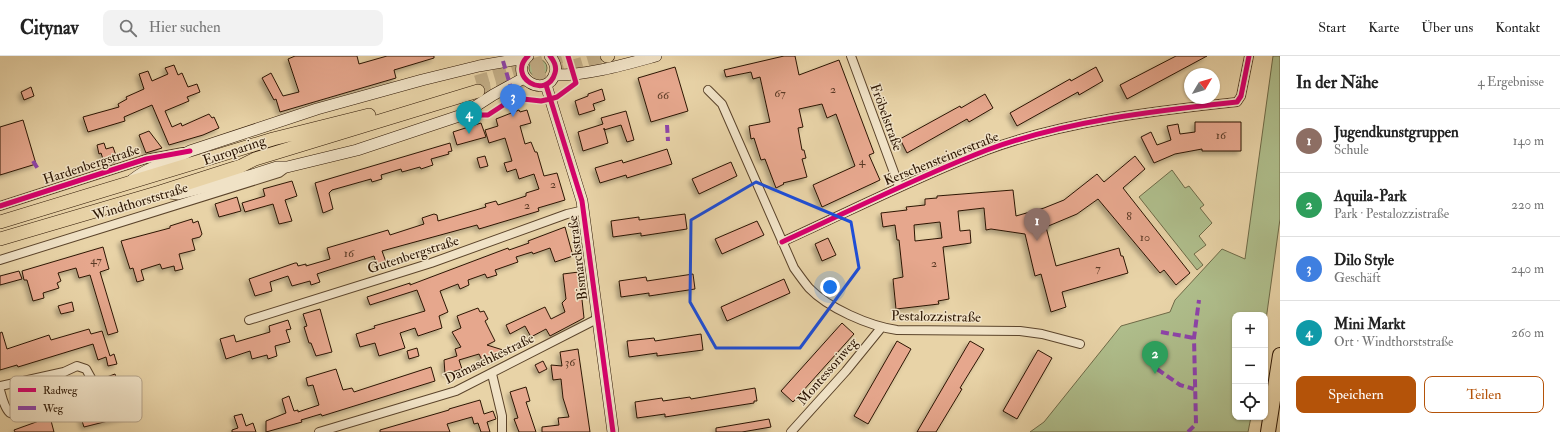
<!DOCTYPE html>
<html lang="de">
<head>
<meta charset="utf-8">
<style>
	body { margin:0; font-family:"IM FELL Double Pica",serif; background:#f2f2f2; color:#222 }
	.controls { position:absolute; right:12px; bottom:12px; display:grid; overflow:hidden; border-radius:8px; box-shadow:0 1px 3px #0004 }
	.controls button { width:36px; height:36px; display:grid; place-items:center; padding:0; border:0; border-bottom:1px solid #e0e0e0; background:#fff; color:#222; font:20px sans-serif }
	.compass { position:absolute; left:1184px; top:12px; width:36px; height:36px; border-radius:50%; background:#fff; box-shadow:0 1px 3px #0004; rotate:52deg }
	.you { position:absolute; left:830px; top:231px; width:14px; height:14px; margin:-10px; border:3px solid #fff; border-radius:50%; background:#1a73e8; box-shadow:0 0 0 6px #1a73e833 }
	.badge { display:grid; place-items:center; width:26px; height:26px; border-radius:50%; background:#b45309; color:#fff; font-size:13px; font-weight:700 }
	.pin { position:absolute; translate:-50% -33px; filter:drop-shadow(0 1px 2px #0008) }
	.pin::after { content:''; position:absolute; top:21px; width:14px; height:12px; background:inherit; clip-path:polygon(0 0,100% 0,50% 100%) }
	.list { margin:0; padding:0; list-style:none }
	h2 { display:flex; justify-content:space-between; align-items:center; height:52px; margin:0; padding:0 16px; font-size:17px }
	h2 small { font-size:13px; font-weight:400; color:#767676 }
	.list li { display:grid; grid-template-columns:26px 1fr auto; gap:12px; align-items:center; box-sizing:border-box; height:64px; padding:0 16px; border-top:1px solid #e0e0e0 }
	.list b { display:block; font-size:15px; white-space:nowrap }
	.list p { margin:0; font-size:13px; white-space:nowrap; color:#767676 }
	.list em { font-size:13px; font-style:normal; color:#767676 }
	.actions { display:flex; gap:8px; padding:12px 16px }
	.actions a { flex:1; padding:9px 0; border:1px solid #b45309; border-radius:8px; text-align:center; font-size:14px; color:#b45309 }
	.actions .main { background:#b45309; color:#fff }
	.icon { flex:none; width:22px; height:22px; fill:none; stroke:currentColor; stroke-width:2; stroke-linecap:round; stroke-linejoin:round }
	.map { position:relative; flex:none; width:1280px; height:376px; overflow:hidden }
	header { display:flex; align-items:center; gap:24px; box-sizing:border-box; height:56px; padding:0 20px; background:#fff; border-bottom:1px solid #e0e0e0 }
	header strong { font-size:19px }
	nav { display:flex; gap:22px; margin-inline-start:auto; font-size:14px }
	.search { width:280px; height:36px; background:#f2f2f2; display:flex; align-items:center; gap:10px; box-sizing:border-box; padding:0 14px; border-radius:8px; color:#767676; font-size:15px }
	main { display:flex }
	aside { flex:1; background:#fff }
	.map>svg:first-child { display:block }
	.green { fill:#afbe8c; stroke:#6e6a47 }
	.building { fill:#e6a78d; stroke:#2c1502; fill-rule:evenodd; filter:url(#shadow) }
	.lines { fill:none; stroke-linecap:round; stroke-linejoin:round }
	.trunk-tunnel { stroke:#c2ad86; stroke-width:13; stroke-dasharray:13 6; stroke-linecap:butt }
	.minor-casing { stroke:#5b442b; stroke-width:10 }
	.secondary-casing { stroke:#2c1502; stroke-width:12 }
	.trunk-casing { stroke:#2c1502; stroke-width:14 }
	.motorway-casing { stroke:#2c1502; stroke-width:16 }
	.minor { stroke:#f0e2c6; stroke-width:8 }
	.secondary { stroke:#f0e2c6; stroke-width:11 }
	.trunk { stroke:#e8d3a7; stroke-width:13 }
	.motorway { stroke:#e8d3a7; stroke-width:14 }
	.quiet { stroke:#8e44ad; stroke-width:4; stroke-dasharray:8 4; stroke-linecap:butt }
	.cycleway-casing { stroke:#f0e2c6; stroke-width:8 }
	.cycleway { stroke:#d6006c; stroke-width:5 }
	.marked { fill:none; stroke:#1d4ed8; stroke-width:3; stroke-linejoin:round }
	.labels { text-anchor:middle; stroke-width:3; stroke-linejoin:round; paint-order:stroke }
	.number-label { font-size:12px; fill:#5a3a25 }
	.street-label { font-size:14px; fill:#2c1502; stroke:#f0e2c6 }
	.key { fill:#f0e2c6; stroke:#b5a48b; stroke-width:1 }
	.key-label { font-size:11px; fill:#2c1502 }
</style>
</head>
<body>
<header>
<strong>Citynav</strong>
<div class="search"><svg class="icon" aria-label="search" viewBox="0 0 24 24"><circle cx="10" cy="10" r="6"/><path d="M15 15l6 6"/></svg>Hier suchen</div>
<nav><a>Start</a><a>Karte</a><a>Über uns</a><a>Kontakt</a></nav>
</header>
<main>
<div class="map">
<svg width="1280" height="376" viewBox="0 0 1280 376">
	<defs>
		<filter id="shadow"><feDropShadow dx="-3" dy="3" stdDeviation="2" flood-color="#0004"/></filter>
	</defs>
	<rect width="100%" height="100%" fill="#e8d3a7"/>
	<filter id="stains"><feTurbulence type="fractalNoise" baseFrequency=".005" numOctaves="4"/><feColorMatrix values="0 0 0 0 .2 0 0 0 0 .09 0 0 0 0 .02 0 0 0 .5 -.17"/></filter>
	<radialGradient id="worn" r=".72"><stop offset=".6" stop-color="#630" stop-opacity="0"/><stop offset="1" stop-color="#630" stop-opacity=".3"/></radialGradient>
	<path class="green" d="M1273 0H1280V163L1265 271V259H1235V361H1251L1248 376H1030L1044 366 1121 270 1170 256 1175 244 1222 193 1245 203Z
		M529 12a9 9 0 1 1 18 0a9 9 0 1 1-18 0Z
		M1172 114 1185 132 1189 130 1204 149 1200 152 1212 167 1199 180 1206 189 1194 198 1203 209 1197 214 1139 141Z"/>
	<path class="building" d="M295 0H357L359 8 387 0H434V2L394 14 396 22 280 56 276 43 274 44 262 22 271 17 283 40 299 36 288 3Z
		M784 0H795L799 19 839 4 874 97 869 99 880 124 822 151 813 129 855 110 836 58 827 62 822 48 799 53 803 71 798 72 802 94H804L806 102 802 103 807 121 783 127 784 128 776 132 765 103 761 104 754 82 751 83 749 70 770 66 760 21 753 23 751 16 726 21 724 14Z
		M1176 0H1207L1127 43 1120 29Z
		M174 9 178 19 182 17 188 31 197 28 200 36 187 41 189 45 165 55 172 71 181 67 182 70 209 58 212 62 214 61 219 72 203 79 169 89 152 49 124 61 125 65 88 76 83 61 119 51 118 48 127 43 126 41 144 33 139 18 148 15 152 25 168 18 165 12Z
		M675 11 688 55 651 66 638 22Z
		M1096 11 1103 25 1079 39 1078 36 1017 70 1010 57 1070 23 1071 25Z
		M31 31 34 40 24 44 21 36Z
		M602 33 605 44 593 48 595 54 579 59 575 45 588 40V38Z
		M985 38 993 52 969 66 967 63 907 97 900 83 960 50 961 52Z
		M519 54 520 56 527 54 531 67 520 70 525 88 531 86 535 96H537L544 120 557 117 565 144 538 152 539 155 479 173 477 169 382 195 386 206 377 209 374 200 326 215 317 218 320 226 311 229 310 225 292 230 288 220 270 226 272 235 255 240 249 223 295 207H297L298 210 306 208V210L330 203 327 192 388 174 390 179 424 168 422 162 434 158 437 159 438 165 486 151 485 148 496 145 498 149 526 140V137L539 133 534 118 519 123 516 113 507 116 504 107 512 105 505 82 489 87 485 74 498 70 496 63Z
		M626 55 634 84 627 86 621 69 604 74V72L608 87 583 95 578 76 603 68 601 62Z
		M23 64 36 108 0 119V71Z
		M1195 66H1241V95H1202V93L1175 98 1154 107 1141 81 1151 76 1157 89 1171 84 1167 70 1178 68 1180 78 1195 76Z
		M481 67 486 81 457 89 453 76Z
		M149 75 162 92 146 97 139 79Z
		M104 87 106 93 113 91 118 105 105 109 101 97 99 98 97 89Z
		M450 87 452 95 448 96 449 98 431 103 433 109 421 113 420 111 402 116 401 113 381 119 382 123 372 126 371 123 332 134 329 137 333 153 323 157 315 127Z
		M667 93 672 108 627 122 626 119 600 127 595 112 622 104 623 107Z
		M485 100 488 110 480 112 477 102Z
		M1135 100 1145 113 1123 132 1190 217 1176 229 1164 214 1160 217 1098 143 1077 158 1046 171 1056 210 1119 192 1121 200H1123L1128 217 1062 236 1066 251 1051 256 1041 218 1035 220 1025 178 991 173 986 174 984 152 958 155 960 175 970 174 971 187 943 191 949 243 938 245 939 248 896 253 893 223 903 221 899 184H897L895 169 883 171 881 157 907 154 906 151 925 149V143L937 142V140L1013 134 1016 160 1044 152 1064 144 1097 118 1104 126ZM940 166 942 182 915 185 914 169Z
		M731 106 737 120 699 138 692 123Z
		M292 125 297 140 285 144 292 165 279 168 273 148 245 156 242 147 265 140 263 133Z
		M237 141 241 155 219 161 215 148Z
		M685 158 687 173 641 180V177L613 181 611 165 639 161V164Z
		M192 163 193 167 198 165 202 178 200 181 192 183 195 194 179 198 183 213 175 215 174 210 162 213 160 208 141 214 144 224 137 226 133 212 130 213 121 185 170 172V170Z
		M757 165 764 179 722 198 715 183Z
		M565 171 573 200 555 206 550 192 533 198 532 196 516 201 518 206 495 214 497 219 487 222 485 218 468 224 469 229 460 233 458 228 440 235 448 256 439 260 442 272 418 280 415 272 400 277 405 292 379 300 375 287 360 291 356 278 375 272 374 270 425 255 417 234 370 249 367 241 410 227V229L508 192 509 194 529 187 528 185Z
		M828 182 836 199 822 205 815 188Z
		M103 191 109 213 100 216 118 276 108 279 90 219 79 222 76 212 58 217 61 225 57 227 59 232 43 237 44 242 33 245 27 224H24L22 215Z
		M19 215 22 223 0 229V220Z
		M579 216 584 262 550 280 546 273 531 281 525 270 510 278 506 269 545 251 551 263 565 256 562 247 566 243 563 218Z
		M693 218 695 233 649 240V237L621 241 619 225 646 221 647 225Z
		M784 223 790 237 727 265 721 251Z
		M72 246 74 255 61 258 58 250Z
		M478 252 480 256 484 255 488 263 485 265 495 285 487 289 503 294 501 300 486 307 483 306 479 298 459 304 462 313 445 318 444 304 457 300 455 293 461 291 452 276 461 272 457 260Z
		M320 253 332 296 316 300 311 287H309L304 271 307 270 303 258Z
		M288 264 291 273 286 274 290 286 275 290 277 300 268 303 267 299 252 303 250 295 226 303 220 283 234 279 236 286 270 276 269 270Z
		M842 267 854 278 793 346 781 335Z
		M89 273 91 278 102 275 110 300 114 298 117 308 108 310 106 301 98 304 93 288 18 311 17 309 0 314V277L2 276 7 293 49 279 51 284Z
		M701 278 703 294 657 300V297L629 301 627 285 654 282 655 285Z
		M897 285 911 293 868 368 854 360Z
		M970 285 984 293 960 332 962 333 936 376H917Z
		M417 292 419 300 409 303 407 295Z
		M578 293 590 376H542V371L559 369 558 362 569 361 563 342 561 323 553 324 551 309 562 310 560 296Z
		M1038 294 1052 302 1017 363 1003 355Z
		M543 305 547 313 539 317 535 309Z
		M431 311 435 325 322 360 321 358 301 364 302 366 266 376V365L286 357 282 343 289 340 294 355 298 354V356L319 349 313 329 308 330 306 322 336 313 343 334 352 332 354 336Z
		M115 318 120 332 108 336 104 322Z
		M526 331 530 345 526 346 536 376H519L514 363 518 362 510 336Z
		M755 332 757 345H754V347L665 361V358L637 362 635 346 662 342 663 345 690 341 691 343Z
		M480 344 484 358 493 355 496 363 487 366 490 376H481L478 367 474 368 472 361 447 368 450 376H380V374L449 354V353Z
		M124 347 128 360 84 371 79 356 98 350 100 355Z
		M242 358 246 370 253 367 256 376H232V374L238 372 234 360Z
		M50 361 54 376H15L14 374Z
		M769 363 771 371 742 376H716V372Z"/>
	<g class="lines">
		<path class="trunk-tunnel" d="M476 26 563 0
			M478 35 503 31 607 0"/>
		<g class="minor-casing">
			<path id="minor" d="M851 0 899 130
				M708 34 722 48 794 212C799 219 804 226 809 232 828 252 869 270 897 274L1020 275 1042 278 1080 288
				M0 150 146 103 183 96
				M782 186C850 155 917 121 987 94 1066 65 1153 55 1237 46L1241 40 1249 0
				M0 204 279 117 287 111
				M249 264 431 207 567 158 584 154
				M492 318 502 360V376
				M0 330 64 316 77 310 86 313 91 322C91 339 74 336 63 340 52 344 20 364 10 357 4 352 2 341 0 334
				M319 376 456 335 597 263
				M791 376 846 315 881 272"/>
		</g>
		<g class="secondary-casing">
			<path id="secondary" d="M528 0C506 21 547 45 555 17 557 11 554 5 550 0
				M555 19C589 19 623 9 656 0
				M546 29 582 145 613 376
				M130 126C146 111 170 106 190 95L317 53 422 24 479 10 525 2
				M161 136 178 138 252 119 277 111H287L357 94 462 59 493 39 524 22"/>
		</g>
		<g class="trunk-casing">
			<path id="trunk" d="M607 0H608
				M0 166 273 83 369 59
				M0 183 160 136 241 110 255 103 478 35"/>
		</g>
		<g class="motorway-casing">
			<path id="motorway" d="M1268 376 1280 299"/>
		</g>
		<use href="#minor" class="minor"/>
		<use href="#secondary" class="secondary"/>
		<use href="#trunk" class="trunk"/>
		<use href="#motorway" class="motorway"/>
		<path class="quiet" d="M503 5 514 42
			M667 69 668 85
			M33 105 38 113
			M1161 276 1194 282
			M1157 313 1180 329 1194 333
			M1188 376 1196 368 1194 282 1199 244"/>
		<g class="cycleway-casing">
			<path id="cycleway" d="M528 0C506 21 547 45 555 17 557 11 554 5 550 0
				M546 29 582 145 613 376
				M462 59H488L514 42 541 45 550 43 557 41 576 27 568 0
				M0 150 146 103 190 95
				M782 186C850 155 917 121 987 94 1066 65 1153 55 1237 46L1241 40 1249 0"/>
		</g>
		<use href="#cycleway" class="cycleway"/>
	</g>
	<path class="marked" d="M756 126 851 166 859 212 800 292H716L690 246 691 164Z"/>
	<g class="labels">
		<g class="number-label">
			<text x="833" y="37">2</text>
			<text x="780" y="41">67</text>
			<text x="663" y="43">66</text>
			<text x="1221" y="83">16</text>
			<text x="862" y="109">4</text>
			<text x="553" y="132">2</text>
			<text x="527" y="153">2</text>
			<text x="1129" y="164">8</text>
			<text x="1145" y="185">10</text>
			<text x="349" y="201">16</text>
			<text x="96" y="208">47</text>
			<text x="934" y="211">2</text>
			<text x="1098" y="216">7</text>
			<text x="570" y="310">36</text>
		</g>
		<g class="street-label">
			<text transform="translate(887 61) rotate(70)" y="5">Fröbelstraße</text>
			<text transform="translate(234 94) rotate(-19)" y="5">Europaring</text>
			<text transform="translate(941 102) rotate(-22)" y="5">Kerschensteinerstraße</text>
			<text transform="translate(91 108) rotate(-18)" y="5">Hardenbergstraße</text>
			<text transform="translate(140 145) rotate(-17)" y="5">Windthorststraße</text>
			<text transform="translate(413 198) rotate(-18)" y="5">Gutenbergstraße</text>
			<text transform="translate(577 202) rotate(-97)" y="5">Bismarckstraße</text>
			<text transform="translate(936 260) rotate(1)" y="5">Pestalozzistraße</text>
			<text transform="translate(489 302) rotate(-26)" y="5">Damaschkestraße</text>
			<text transform="translate(827 315) rotate(-49)" y="5">Montessoriweg</text>
		</g>
	</g>
	<rect x="10" y="320" width="132" height="46" rx="6" class="key"/>
	<rect x="18" y="332" width="18" height="4" fill="#d6006c"/>
	<rect x="18" y="350" width="18" height="4" fill="#8e44ad"/>
	<g class="key-label">
		<text x="43" y="338">Radweg</text>
		<text x="43" y="356">Weg</text>
	</g>
	<rect width="100%" height="100%" filter="url(#stains)"/>
	<rect width="100%" height="100%" fill="url(#worn)"/>
</svg>
<div class="controls">
<button>+</button>
<button>−</button>
<button><svg class="icon" aria-label="locate" viewBox="0 0 24 24"><circle cx="12" cy="12" r="6"/><path d="M12 2v4M12 18v4M2 12h4M18 12h4"/></svg></button>
</div>
<svg class="compass" viewBox="-18 -18 36 36"><path d="M0-13l5 13h-10z" fill="#e53935"/><path d="M0 13l5-13h-10z" fill="#767676"/></svg>
<div class="you"></div>
<div class="pin badge" style="left:1037px;top:185px;background:#8d6e63">1</div>
<div class="pin badge" style="left:1155px;top:318px;background:#2e9e5b">2</div>
<div class="pin badge" style="left:513px;top:61px;background:#3f7fe0">3</div>
<div class="pin badge" style="left:469px;top:78px;background:#0f9aa8">4</div>
</div>
<aside>
<h2>In der Nähe<small>4 Ergebnisse</small></h2>
<ul class="list">
<li><span class="badge" style="background:#8d6e63">1</span><div><b>Jugendkunstgruppen</b><p>Schule</p></div><em>140 m</em></li>
<li><span class="badge" style="background:#2e9e5b">2</span><div><b>Aquila-Park</b><p>Park · Pestalozzistraße</p></div><em>220 m</em></li>
<li><span class="badge" style="background:#3f7fe0">3</span><div><b>Dilo Style</b><p>Geschäft</p></div><em>240 m</em></li>
<li><span class="badge" style="background:#0f9aa8">4</span><div><b>Mini Markt</b><p>Ort · Windthorststraße</p></div><em>260 m</em></li>
</ul>
<div class="actions"><a class="main">Speichern</a><a>Teilen</a></div>
</aside>
</main>
</body>
</html>
